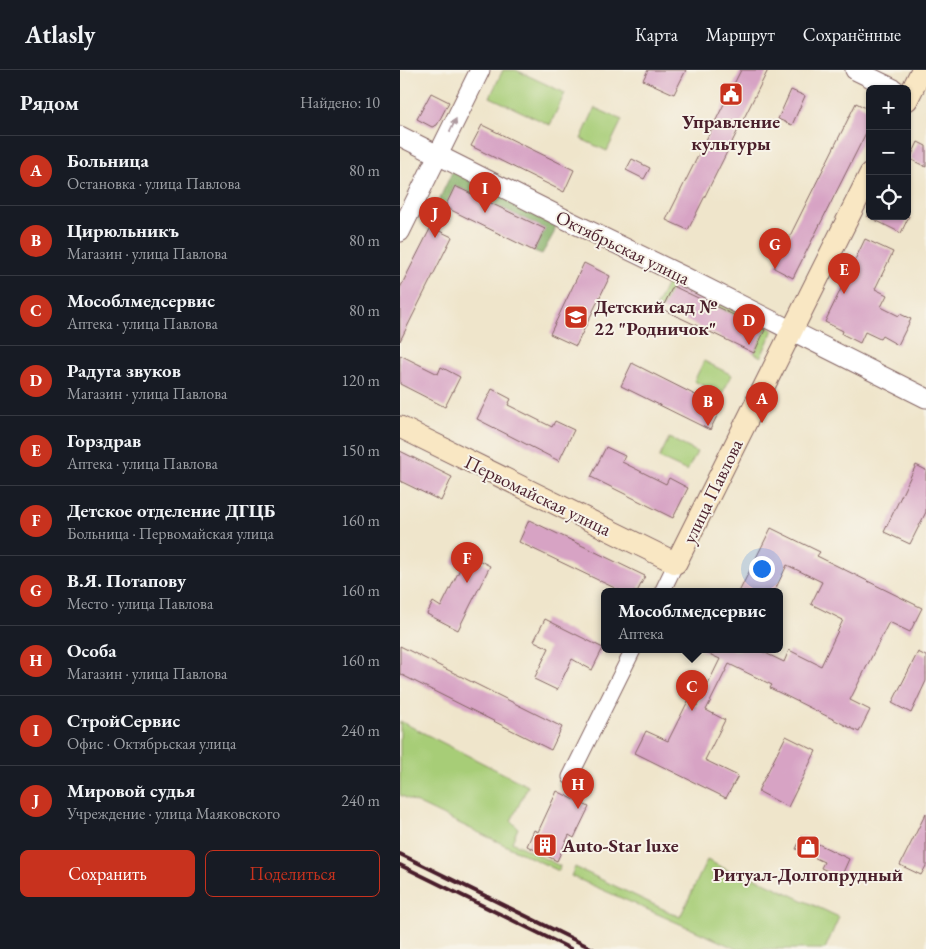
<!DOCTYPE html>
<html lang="ru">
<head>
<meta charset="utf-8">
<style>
	body { margin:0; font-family:"EB Garamond",serif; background:#242831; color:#f1f3f6 }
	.controls { position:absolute; right:15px; top:15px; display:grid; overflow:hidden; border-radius:8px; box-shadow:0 1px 4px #0004 }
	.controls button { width:45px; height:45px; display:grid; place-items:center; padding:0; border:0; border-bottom:1px solid #363941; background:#171b24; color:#f1f3f6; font:25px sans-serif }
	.you { position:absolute; left:361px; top:498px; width:18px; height:18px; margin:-12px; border:4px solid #fff; border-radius:50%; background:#1a73e8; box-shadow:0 0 0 8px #1a73e833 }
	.badge { display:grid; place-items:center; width:32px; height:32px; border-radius:50%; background:#c8321e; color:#fff; font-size:16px; font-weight:700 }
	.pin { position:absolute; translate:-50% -41px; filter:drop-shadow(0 1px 2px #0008) }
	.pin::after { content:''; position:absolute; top:26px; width:18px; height:15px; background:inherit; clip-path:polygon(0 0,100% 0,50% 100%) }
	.popup { position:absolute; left:201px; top:518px; width:182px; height:65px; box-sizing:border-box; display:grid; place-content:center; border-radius:8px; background:#171b24; filter:drop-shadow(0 1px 4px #0005); font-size:16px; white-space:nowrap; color:#9ea1a6 }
	.popup b { font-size:19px; color:#f1f3f6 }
	.popup::after { content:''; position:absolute; left:50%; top:100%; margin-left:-10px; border:10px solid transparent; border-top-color:#171b24 }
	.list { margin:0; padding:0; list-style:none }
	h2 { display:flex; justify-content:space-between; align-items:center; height:65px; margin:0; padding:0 20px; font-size:21px }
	h2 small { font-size:16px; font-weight:400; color:#9ea1a6 }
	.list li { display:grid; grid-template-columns:32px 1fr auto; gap:15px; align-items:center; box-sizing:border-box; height:70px; padding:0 20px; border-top:1px solid #363941 }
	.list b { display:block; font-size:19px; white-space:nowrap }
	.list p { margin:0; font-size:16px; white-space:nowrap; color:#9ea1a6 }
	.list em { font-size:16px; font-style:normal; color:#9ea1a6 }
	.actions { display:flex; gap:10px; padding:15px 20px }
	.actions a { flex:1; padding:11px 0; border:1px solid #c8321e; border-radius:8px; text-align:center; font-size:18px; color:#c8321e }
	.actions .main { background:#c8321e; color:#fff }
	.icon { flex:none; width:28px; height:28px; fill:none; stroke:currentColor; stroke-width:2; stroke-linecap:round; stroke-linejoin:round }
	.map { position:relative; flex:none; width:526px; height:879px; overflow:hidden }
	header { display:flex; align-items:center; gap:30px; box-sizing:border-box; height:70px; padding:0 25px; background:#171b24; border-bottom:1px solid #363941 }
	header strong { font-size:24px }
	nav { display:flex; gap:28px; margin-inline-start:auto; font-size:18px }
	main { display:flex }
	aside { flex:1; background:#171b24 }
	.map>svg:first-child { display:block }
	.green { fill:#a7cd77; stroke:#787651 }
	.forest { fill:#85b068; stroke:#68684a }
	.building { fill:#d7a3c4 }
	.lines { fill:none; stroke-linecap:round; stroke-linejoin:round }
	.minor-casing { stroke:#846463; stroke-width:17 }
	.tertiary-casing { stroke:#846463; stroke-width:21 }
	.secondary-casing { stroke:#846463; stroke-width:23 }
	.minor { stroke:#fff; stroke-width:15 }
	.tertiary { stroke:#fff; stroke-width:19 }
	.secondary { stroke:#f9e7c3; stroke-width:21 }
	.rail { stroke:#4a1f2b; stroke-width:4 }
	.oneway { fill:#ae9aa0 }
	.labels { text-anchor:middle; stroke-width:4; stroke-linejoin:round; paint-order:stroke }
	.poi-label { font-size:19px; font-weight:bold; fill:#4a1f2b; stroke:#f7f3e8 }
	.street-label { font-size:19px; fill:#4a1f2b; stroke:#f7f3e8 }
</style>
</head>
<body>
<header>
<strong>Atlasly</strong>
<nav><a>Карта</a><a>Маршрут</a><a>Сохранённые</a></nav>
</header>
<main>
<aside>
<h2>Рядом<small>Найдено: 10</small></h2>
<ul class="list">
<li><span class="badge">A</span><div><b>Больница</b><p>Остановка · улица Павлова</p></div><em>80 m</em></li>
<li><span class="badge">B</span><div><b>Цирюльникъ</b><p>Магазин · улица Павлова</p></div><em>80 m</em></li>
<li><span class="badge">C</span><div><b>Мособлмедсервис</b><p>Аптека · улица Павлова</p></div><em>80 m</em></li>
<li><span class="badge">D</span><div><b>Радуга звуков</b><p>Магазин · улица Павлова</p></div><em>120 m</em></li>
<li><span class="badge">E</span><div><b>Горздрав</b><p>Аптека · улица Павлова</p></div><em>150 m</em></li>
<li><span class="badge">F</span><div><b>Детское отделение ДГЦБ</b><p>Больница · Первомайская улица</p></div><em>160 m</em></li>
<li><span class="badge">G</span><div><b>В.Я. Потапову</b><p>Место · улица Павлова</p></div><em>160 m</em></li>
<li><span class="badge">H</span><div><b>Особа</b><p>Магазин · улица Павлова</p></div><em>160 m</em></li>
<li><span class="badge">I</span><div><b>СтройСервис</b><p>Офис · Октябрьская улица</p></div><em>240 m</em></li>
<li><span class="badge">J</span><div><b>Мировой судья</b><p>Учреждение · улица Маяковского</p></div><em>240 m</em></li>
</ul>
<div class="actions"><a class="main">Сохранить</a><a>Поделиться</a></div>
</aside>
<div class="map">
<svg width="526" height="879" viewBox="0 0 526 879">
	<rect width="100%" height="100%" fill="#f7f3e8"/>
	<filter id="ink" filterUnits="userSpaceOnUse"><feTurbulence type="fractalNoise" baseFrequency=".02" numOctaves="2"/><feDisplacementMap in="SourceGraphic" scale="10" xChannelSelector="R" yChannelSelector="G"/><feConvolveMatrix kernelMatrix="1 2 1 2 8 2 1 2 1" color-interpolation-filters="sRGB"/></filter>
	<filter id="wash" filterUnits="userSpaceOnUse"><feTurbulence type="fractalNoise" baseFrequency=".0096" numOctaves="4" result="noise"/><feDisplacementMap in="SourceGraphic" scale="20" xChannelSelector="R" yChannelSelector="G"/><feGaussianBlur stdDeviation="1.12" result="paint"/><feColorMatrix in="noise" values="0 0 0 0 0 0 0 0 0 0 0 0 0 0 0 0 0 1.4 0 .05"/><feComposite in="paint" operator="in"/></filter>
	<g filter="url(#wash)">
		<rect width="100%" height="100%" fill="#efe5cb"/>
		<path class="green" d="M103 0H116L165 23 150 55 90 27Z
			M195 38 222 50 207 81 181 69Z
			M270 207 373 260 361 287 354 283 365 260 274 216 262 239 256 236Z
			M304 291 332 305 322 324 294 311Z
			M269 368 297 382 287 401 259 388Z
			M0 651 128 716 111 751 118 758 112 772 160 796 159 801 0 725Z
			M307 790 350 811 353 807 439 847 425 879H337L171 806 175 797 280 847Z"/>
		<path class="forest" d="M53 100 156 153 154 163 142 184 134 181 145 159 56 116 45 137 37 134Z"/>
		<g id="blocks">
			<path class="building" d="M248 0H286L274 24 243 10Z
				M341 0H368L288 160 266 150Z
				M391 20 405 26 392 55 378 49Z
				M31 23 49 32 37 55 32 57 17 49Z
				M456 33 470 40V55L393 208 374 198Z
				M82 55 174 100 164 122 71 76Z
				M518 72 526 76V97L510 89Z
				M232 89 250 98 244 109 226 100Z
				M55 116 145 159 134 181 45 137Z
				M467 146H509L501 163Z
				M31 157 52 167 0 271V218Z
				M465 169 493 182 475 219 487 225 481 237 499 246 500 244 511 249 498 275 482 266 480 269 465 262 460 273 442 264 443 261 425 252Z
				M184 193 210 206 176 276 150 264Z
				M273 216 365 260 354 283 262 239Z
				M0 285 38 304 41 297 60 307 45 337 0 314Z
				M232 293 321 338 310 360 221 316Z
				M92 319 111 329 108 335 152 357 155 351 174 360 159 391 77 349Z
				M206 377 225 386 222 392 266 414 269 408 288 418 273 448 191 407Z
				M0 381 52 407 41 431 0 411Z
				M516 395 526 400V442L510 474 484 462Z
				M129 450 245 506 237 522H223L119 472Z
				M371 458 420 482 417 486 522 538 510 562 489 552 450 630 470 640 459 662 370 618 372 615 329 594 306 640 325 650 305 690 338 706 326 728 235 683 246 661 268 671 288 631 297 636 320 589 300 580H359L384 592 389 580 421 596 443 550 411 534 422 512 387 495 374 522H339Z
				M59 480 90 496 58 560 27 544 33 532 41 537 61 497 52 493Z
				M145 549 203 578 192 600 172 589 157 620 134 609 149 578 134 571Z
				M0 576 162 657 151 680 0 604Z
				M518 582 526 586V611L511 643 492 633Z
				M386 666 416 681 388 737 358 721Z
				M157 721 189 737 174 768 169 765 157 791 127 776 134 760 138 762Z
				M526 743V796L521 805 500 795Z
				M402 766 449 789 441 807 421 798 424 792 396 779Z"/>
		</g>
	</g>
	<g filter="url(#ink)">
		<use href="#blocks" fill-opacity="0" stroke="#846463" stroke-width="1"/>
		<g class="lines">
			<g class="minor-casing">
				<path id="minor" d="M262 522 276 493
					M170 707 233 580"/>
			</g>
			<g class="tertiary-casing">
				<path id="tertiary" d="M455 0 494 19
					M0 66 167 150 283 206 526 328
					M0 162 80 0"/>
			</g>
			<g class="secondary-casing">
				<path id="secondary" d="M507 30 522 0
					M0 357 276 493 470 104"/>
			</g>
			<use href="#minor" class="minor"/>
			<use href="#tertiary" class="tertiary"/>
			<use href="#secondary" class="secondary"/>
			<path class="rail" d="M0 784 193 879
				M0 795 171 879"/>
		</g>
		<defs><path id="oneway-solid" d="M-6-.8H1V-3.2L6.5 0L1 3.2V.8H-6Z" transform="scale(1.25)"/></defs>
		<use class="oneway" href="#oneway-solid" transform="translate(53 55) rotate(-64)"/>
	</g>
	<defs>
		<g id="civic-square" transform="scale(1.25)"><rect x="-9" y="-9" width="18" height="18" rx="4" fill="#c8321e" stroke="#f7f3e8"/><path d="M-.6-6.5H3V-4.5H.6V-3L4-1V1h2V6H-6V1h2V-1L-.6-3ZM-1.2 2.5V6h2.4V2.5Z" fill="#fff"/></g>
		<g id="school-square" transform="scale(1.25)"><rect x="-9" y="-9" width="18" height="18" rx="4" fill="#c8321e" stroke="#f7f3e8"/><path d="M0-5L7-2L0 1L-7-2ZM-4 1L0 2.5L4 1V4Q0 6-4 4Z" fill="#fff"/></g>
		<g id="building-square" transform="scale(1.25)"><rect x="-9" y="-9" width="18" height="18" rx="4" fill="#c8321e" stroke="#f7f3e8"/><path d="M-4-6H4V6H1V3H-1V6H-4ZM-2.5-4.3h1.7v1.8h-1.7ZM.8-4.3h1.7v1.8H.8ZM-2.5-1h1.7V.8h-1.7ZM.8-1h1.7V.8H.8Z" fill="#fff"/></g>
		<g id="shop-square" transform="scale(1.25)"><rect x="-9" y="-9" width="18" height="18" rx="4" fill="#c8321e" stroke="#f7f3e8"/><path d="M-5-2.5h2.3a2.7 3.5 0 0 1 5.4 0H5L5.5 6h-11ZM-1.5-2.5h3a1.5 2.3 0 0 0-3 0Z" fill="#fff"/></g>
	</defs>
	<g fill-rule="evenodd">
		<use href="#civic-square" x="331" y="24"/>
		<use href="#school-square" x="176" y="247"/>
		<use href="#building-square" x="145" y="775"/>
		<use href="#shop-square" x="408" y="777"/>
	</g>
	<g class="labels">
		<g class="poi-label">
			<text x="331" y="58">Управление<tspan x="331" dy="22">культуры</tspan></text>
			<text x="194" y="243" text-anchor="start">Детский сад №<tspan x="194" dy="22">22 "Родничок"</tspan></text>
			<text x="162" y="782" text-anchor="start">Auto-Star luxe</text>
			<text x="408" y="811">Ритуал-Долгопрудный</text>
		</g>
		<g class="street-label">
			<text transform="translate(223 177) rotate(26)" y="7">Октябрьская улица</text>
			<text transform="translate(312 421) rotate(-64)" y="7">улица Павлова</text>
			<text transform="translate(138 425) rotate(26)" y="7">Первомайская улица</text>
		</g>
	</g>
</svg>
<div class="controls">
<button>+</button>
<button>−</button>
<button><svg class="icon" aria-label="locate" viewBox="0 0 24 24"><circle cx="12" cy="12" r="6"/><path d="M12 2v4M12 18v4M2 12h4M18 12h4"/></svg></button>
</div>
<div class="you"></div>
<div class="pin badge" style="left:362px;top:353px">A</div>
<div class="pin badge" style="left:308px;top:356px">B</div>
<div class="pin badge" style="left:292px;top:641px">C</div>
<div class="popup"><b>Мособлмедсервис</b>Аптека</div>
<div class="pin badge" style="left:349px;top:275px">D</div>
<div class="pin badge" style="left:444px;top:224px">E</div>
<div class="pin badge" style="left:67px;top:513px">F</div>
<div class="pin badge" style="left:375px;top:199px">G</div>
<div class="pin badge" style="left:178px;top:739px">H</div>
<div class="pin badge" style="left:85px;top:143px">I</div>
<div class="pin badge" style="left:35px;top:168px">J</div>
</div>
</main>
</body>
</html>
